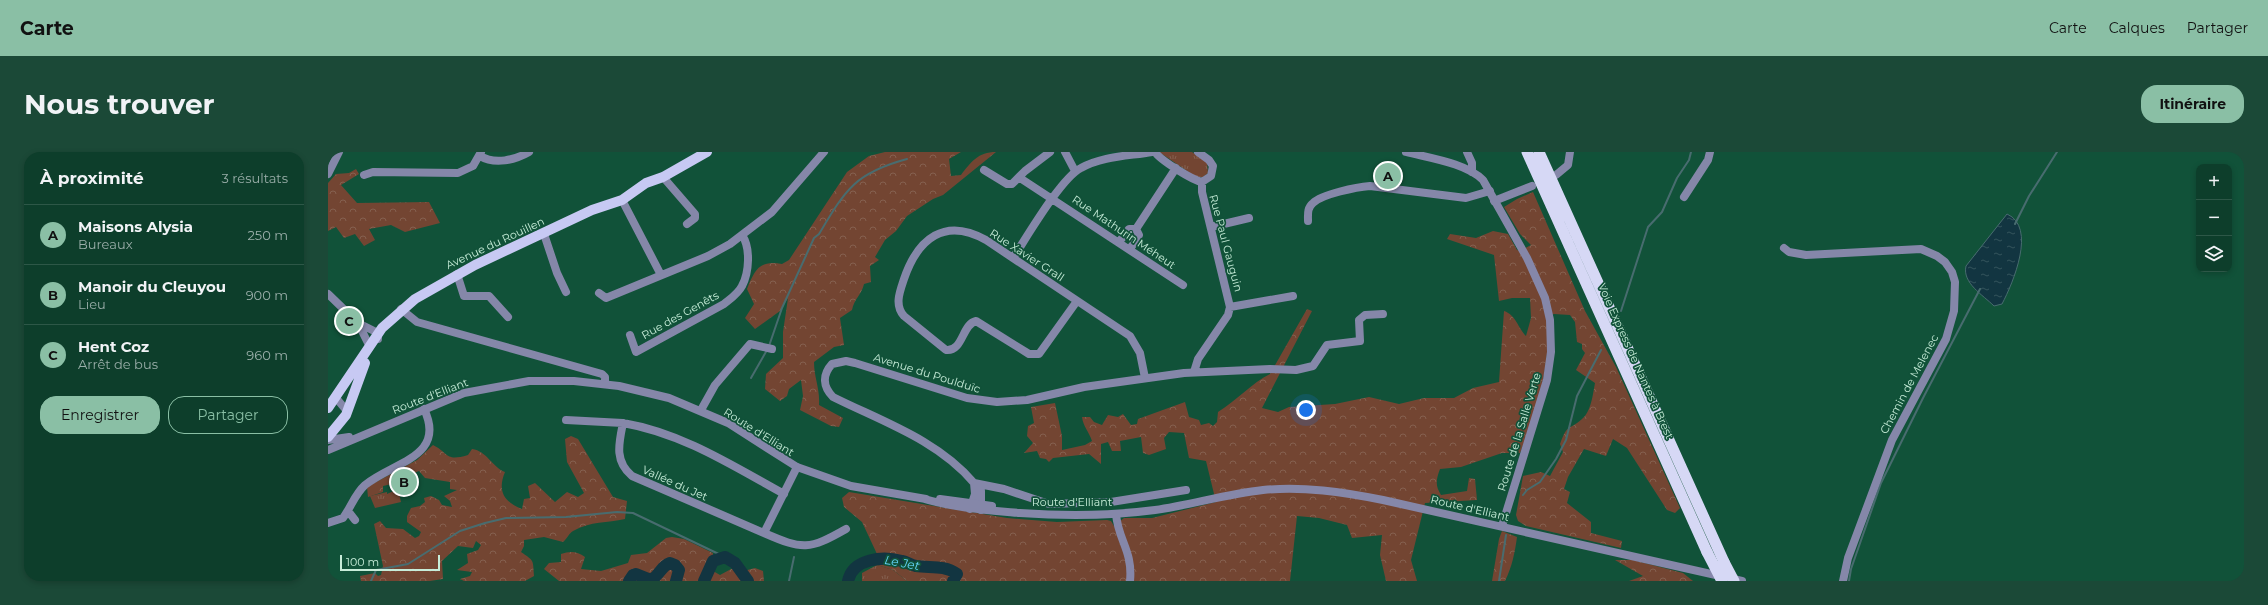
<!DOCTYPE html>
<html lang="fr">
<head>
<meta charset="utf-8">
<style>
	body { margin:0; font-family:Montserrat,sans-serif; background:#1b4937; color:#f1f3f6 }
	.controls { position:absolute; right:12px; top:12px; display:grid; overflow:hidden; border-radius:8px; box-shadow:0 2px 6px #0003 }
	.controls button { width:36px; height:36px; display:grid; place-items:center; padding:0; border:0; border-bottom:1px solid #2d5747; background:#0d3e2b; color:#f1f3f6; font:20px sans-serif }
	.scale { position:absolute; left:12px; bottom:10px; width:100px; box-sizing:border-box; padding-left:4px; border:2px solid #c7edd9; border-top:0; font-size:11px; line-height:14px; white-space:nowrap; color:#c7edd9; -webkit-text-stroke:3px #115239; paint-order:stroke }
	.you { position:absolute; left:978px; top:258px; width:14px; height:14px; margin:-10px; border:3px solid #fff; border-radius:50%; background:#1a73e8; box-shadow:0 0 0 6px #1a73e833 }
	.badge { display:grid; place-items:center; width:26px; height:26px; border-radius:50%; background:#8abfa5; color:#111; font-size:13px; font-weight:700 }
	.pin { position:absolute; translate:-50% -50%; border:2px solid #fff; box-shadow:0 1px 4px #0006 }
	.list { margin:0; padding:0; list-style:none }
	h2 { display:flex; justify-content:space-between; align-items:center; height:52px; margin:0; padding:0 16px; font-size:17px }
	h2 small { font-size:13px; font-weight:400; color:#9aaea9 }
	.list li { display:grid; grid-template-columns:26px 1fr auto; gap:12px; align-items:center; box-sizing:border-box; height:60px; padding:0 16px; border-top:1px solid #2d5747 }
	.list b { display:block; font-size:15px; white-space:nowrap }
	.list p { margin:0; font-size:13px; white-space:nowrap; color:#9aaea9 }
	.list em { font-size:13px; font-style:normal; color:#9aaea9 }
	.actions { display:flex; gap:8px; padding:12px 16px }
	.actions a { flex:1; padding:9px 0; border:1px solid #8abfa5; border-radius:16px; text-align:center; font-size:14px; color:#8abfa5 }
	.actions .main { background:#8abfa5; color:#111 }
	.icon { flex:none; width:22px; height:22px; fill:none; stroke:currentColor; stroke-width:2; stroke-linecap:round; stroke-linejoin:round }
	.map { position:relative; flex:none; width:1916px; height:429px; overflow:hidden; border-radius:16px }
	header { display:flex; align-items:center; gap:24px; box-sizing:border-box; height:56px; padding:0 20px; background:#8abfa5; color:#111 }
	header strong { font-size:19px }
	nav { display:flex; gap:22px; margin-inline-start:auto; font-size:14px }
	.intro { display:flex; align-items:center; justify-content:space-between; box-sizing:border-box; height:96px; padding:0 24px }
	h1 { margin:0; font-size:28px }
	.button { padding:10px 18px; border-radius:16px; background:#8abfa5; color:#111; font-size:14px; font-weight:700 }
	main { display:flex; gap:24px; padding:0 24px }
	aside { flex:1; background:#0d3e2b; border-radius:16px; box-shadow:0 2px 6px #0003 }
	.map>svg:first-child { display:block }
	.grass { fill:url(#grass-tufts) }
	.forest { fill:url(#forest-crowns) }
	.water { fill:url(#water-ripples); stroke:#486c6f }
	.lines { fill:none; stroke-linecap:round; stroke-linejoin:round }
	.stream { stroke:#486c6f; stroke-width:2 }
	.river { stroke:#123541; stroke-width:12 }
	.minor { stroke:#8587a9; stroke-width:8 }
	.tertiary { stroke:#8587a9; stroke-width:8 }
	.primary { stroke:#c7c9f3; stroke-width:10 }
	.trunk { stroke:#d6d8f5; stroke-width:11 }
	.trunk-bridge { stroke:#d6d8f5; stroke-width:11 }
	.labels { text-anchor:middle; stroke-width:3.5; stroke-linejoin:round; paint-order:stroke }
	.street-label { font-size:11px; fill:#c7edd9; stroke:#115239 }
	.water-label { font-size:12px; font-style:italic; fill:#65d5fb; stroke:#115239 }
</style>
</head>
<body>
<header>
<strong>Carte</strong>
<nav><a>Carte</a><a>Calques</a><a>Partager</a></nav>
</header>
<div class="intro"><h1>Nous trouver</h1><a class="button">Itinéraire</a></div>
<main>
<aside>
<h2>À proximité<small>3 résultats</small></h2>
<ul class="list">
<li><span class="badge">A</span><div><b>Maisons Alysia</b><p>Bureaux</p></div><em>250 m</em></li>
<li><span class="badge">B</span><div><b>Manoir du Cleuyou</b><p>Lieu</p></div><em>900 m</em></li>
<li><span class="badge">C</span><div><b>Hent Coz</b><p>Arrêt de bus</p></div><em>960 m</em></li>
</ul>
<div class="actions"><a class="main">Enregistrer</a><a>Partager</a></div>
</aside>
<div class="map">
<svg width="1916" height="429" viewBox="0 0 1916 429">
	<defs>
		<pattern id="grass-tufts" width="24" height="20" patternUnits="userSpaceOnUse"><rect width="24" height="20" fill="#734532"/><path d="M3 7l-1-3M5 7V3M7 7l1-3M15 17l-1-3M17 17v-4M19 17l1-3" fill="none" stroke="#85604f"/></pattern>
		<pattern id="forest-crowns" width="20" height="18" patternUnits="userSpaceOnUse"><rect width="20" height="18" fill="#734532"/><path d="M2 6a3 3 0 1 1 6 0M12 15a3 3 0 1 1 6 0" fill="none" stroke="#85604f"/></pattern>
		<pattern id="water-ripples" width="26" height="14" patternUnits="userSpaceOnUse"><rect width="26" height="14" fill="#123541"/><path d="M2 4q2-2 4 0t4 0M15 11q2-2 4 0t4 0" fill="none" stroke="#33535c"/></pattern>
	</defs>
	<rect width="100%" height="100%" fill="#115239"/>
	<path class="grass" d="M831 0H864L879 10 880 21 875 25H868Z
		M70 337 73 350 47 356 42 344 59 340V342Z
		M549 413 565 418 579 429H534V421Z"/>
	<path class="forest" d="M557 0H633L621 7 623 24 633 23C643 10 650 0 668 0L615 43 605 47 579 64 568 79 557 88 547 105 551 108 542 114 543 130 536 132C534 142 526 147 524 158L512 166 516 193 506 195 486 210C486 226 492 236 491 253L515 266 511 275 503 274 472 258 475 244 473 228 461 237 459 244 452 249 437 237 438 222 455 206V180L460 146 452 159 427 177 417 166 426 152 419 137C427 117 432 108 454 112L461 108 519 20 541 4Z
		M28 17 31 22 13 33 29 51 101 50 112 71 77 80 63 73 41 77 47 88 36 94 27 82 16 86 8 75 0 79V31L8 22 21 21Z
		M1205 40 1257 159 1288 215 1352 356 1347 361 1339 358 1299 296 1285 287 1278 304 1256 297 1240 325 1236 337 1242 340 1239 351 1263 370V381L1294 389 1293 396 1198 374 1190 369 1188 363 1195 324 1213 320 1222 324 1235 300 1232 292C1240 271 1239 280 1254 267 1263 260 1265 242 1267 231L1248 218 1257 201 1254 197V192L1249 190 1247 170 1242 163 1226 162 1221 164C1221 217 1211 253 1192 301H1174L1133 315 1112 317C1108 328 1107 333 1113 343L1139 339 1141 326 1147 327 1149 348 1097 351 1083 408 1089 429H1058L1052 403 1054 383 1024 386 1019 373 991 366 969 364 962 429H579L565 418 549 413V402L534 370 516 355 514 346 521 340 679 366 729 370 779 368 783 369 786 374 796 366H824L888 350 878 309 861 306 856 281 841 280 836 286 838 297 821 303 815 301 813 285 792 289 793 299H784L780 290 773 292V312L761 302 725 306 721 310 718 307 712 306 709 299 696 301 705 291 699 284 700 274 706 271 703 255 727 251 734 284V298L757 293 764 289C761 280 755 274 754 265H762L766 270 774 273 780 263 790 265 795 262 803 273 809 272 810 267 857 250 861 265 871 268 873 273 881 271 885 274 889 270 890 260C908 249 925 230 942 222L979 157 984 159 934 256 950 260 961 255 1007 252 1041 245 1071 252 1096 246H1126L1145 236 1171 230 1176 159C1188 163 1190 176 1198 184L1203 166 1202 146H1184L1171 149 1166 103 1119 87 1122 82 1148 86 1165 79 1180 82 1189 98 1192 99 1203 93 1192 82 1176 55 1189 47Z
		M243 284 250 287 285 345 299 349 297 367C279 371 263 369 245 379 241 381 239 387 235 390L216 385 196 388V394L193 400C206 409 205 407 206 424L197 429H136L132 427 142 424 144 420 129 418 140 411 139 402 150 398 153 393 148 389 145 396 130 394 114 409 115 427 102 429H33L32 424 47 421 50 424 53 423 55 414 46 372 52 369 58 376 75 377 87 386 91 384 93 380 79 370V364L83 356 92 354 97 350 96 346 103 344 111 348 114 353 124 355 122 349 116 344 129 338 122 337V330L97 326 91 319 69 328 68 331 55 334V340L40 345 39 335 89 308 105 293C121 301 117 310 140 303L144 297C159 299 164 315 177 320 169 339 176 350 194 357L196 347 202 346 200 334 207 331 227 350 239 340 250 345 256 341 239 310 237 287Z
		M1174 379 1189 385C1187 400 1184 415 1177 429H1164L1171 387Z
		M344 385 356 387 385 401V419L392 423 405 416 408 421 427 416 435 419 436 429H231L216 417 221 411 233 410V402C242 399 249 399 257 405L253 417 273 419 300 411 303 403 319 401 338 386Z
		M1287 408H1305L1355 421 1365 429H1301L1315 424Z"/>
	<path class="water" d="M1679 62C1709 75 1685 131 1674 152L1666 154C1655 143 1634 131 1638 114Z"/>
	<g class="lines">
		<path class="stream" d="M1687 72 1701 44 1729 0
			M1293 159 1320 75 1334 60 1349 26 1361 8 1363 0
			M441 194 454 156 486 86 491 82C518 37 527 21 579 7
			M423 226 439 198
			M1195 343 1199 338 1212 330 1228 307 1238 288 1249 244 1273 198
			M43 429 48 418 80 412 132 379 157 371 178 366 238 365 289 360 305 361 397 405
			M461 429 466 405
			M1171 429 1178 383
			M1521 429 1523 417 1553 331 1595 246 1652 137"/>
		<path class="river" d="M301 429 305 423 308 422 323 428C332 423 333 414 342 411L347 413 351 418 348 429
			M376 429 385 409 397 405 407 411 420 429
			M520 429C525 406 555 404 574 409 579 410 583 413 588 414 604 416 616 413 629 422L625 429"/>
		<path class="minor" d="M737 0 747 19
			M827 0C832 8 864 28 874 30L883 24 885 14 881 8 870 0
			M1139 0 1144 11V20
			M152 4C167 13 187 8 201 0
			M656 18 679 32H684L697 19 722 0
			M0 22 11 0
			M36 23 45 20 130 21 145 14 153 0
			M1228 23 1240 13 1242 0
			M335 25 367 62V66L359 72
			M692 26 855 133
			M1356 45 1380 8 1382 0
			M294 48 333 123
			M1166 49 1204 34
			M980 69C980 62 979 56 985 51 994 42 1029 35 1042 34L1138 46 1162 39
			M883 75 921 66
			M216 82 229 121 238 140
			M791 90 801 77H808L848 16
			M1456 96 1461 100 1478 103 1593 97 1609 104 1617 110 1624 120 1627 130 1626 159 1618 187 1564 288 1520 406 1515 429
			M802 97 811 83 808 77
			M685 106C699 85 733 26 753 16 774 4 801 4 824 0
			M129 122 136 144H161L180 165
			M271 141 278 146 380 104 402 92 444 60 496 0
			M0 142 30 171 41 193
			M749 149 711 202H701L648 169C634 172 635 200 618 198L576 164C566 153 572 139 576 127 590 86 617 65 658 88L802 184 812 201 817 226
			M902 155 965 144
			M73 157 89 170 274 222 277 225V232
			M30 171 50 181V187
			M302 183 308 200 396 152C402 147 410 142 414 134 421 121 423 96 414 83
			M866 220 870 207 900 163 902 155 874 40V30
			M8 246 19 259
			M373 258 387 233 422 192 444 197
			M238 268 295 271
			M646 331 676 337 721 352 783 350 858 338
			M651 333 653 339V358
			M456 342C405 314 354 281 295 271 291 291 286 309 304 324L436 381 469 315
			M642 357 647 342 646 331C610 288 553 269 505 245 495 235 494 223 504 212L518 209 527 211 639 246 669 250 699 248 756 235 856 221 942 217 968 218 985 214 999 193 1032 189 1031 168 1037 163 1055 162
			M20 359 27 368
			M788 362C790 388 805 399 802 429
			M0 371 15 366C23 355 27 342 37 333 65 310 119 305 96 257
			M436 381C475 398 481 398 518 377"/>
		<path class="tertiary" d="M1078 0C1101 6 1138 11 1155 28L1199 106 1217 146 1222 168 1223 200 1219 228 1174 374
			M0 288 21 285
			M0 298 136 241 201 229H246L291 234 341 246 400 271 469 315 523 334 598 347
			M593 346C626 356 658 358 692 361 737 364 782 364 827 358 863 353 898 342 935 338 975 334 1015 340 1055 348L1414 429
			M612 347 664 354"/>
		<path class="primary" d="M0 256 54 176 87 147 147 113 264 58 294 48 318 31 335 25 379 0
			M0 285 18 263 37 211"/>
		<path class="trunk" d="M1199 0 1379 400
			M1211 0 1396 410"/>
		<path class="trunk-bridge" d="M1379 400 1394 429
			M1396 410 1406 429"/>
	</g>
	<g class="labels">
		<g class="street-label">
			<text transform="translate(796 80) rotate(34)" y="4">Rue Mathurin Méheut</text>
			<text transform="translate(167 91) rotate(-25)" y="4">Avenue du Rouillen</text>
			<text transform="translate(898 91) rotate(75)" y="4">Rue Paul Gauguin</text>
			<text transform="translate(699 103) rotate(33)" y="4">Rue Xavier Grall</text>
			<text transform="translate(352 163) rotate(-29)" y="4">Rue des Genêts</text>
			<text transform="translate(1308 209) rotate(66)" y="4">Voie Express de Nantes à Brest</text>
			<text transform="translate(599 221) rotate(17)" y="4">Avenue du Poulduïc</text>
			<text transform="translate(1581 232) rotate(-62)" y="4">Chemin de Melenec</text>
			<text transform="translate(102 244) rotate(-21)" y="4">Route d'Elliant</text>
			<text transform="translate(431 280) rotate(32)" y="4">Route d'Elliant</text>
			<text transform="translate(1191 280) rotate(-73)" y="4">Route de la Salle Verte</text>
			<text transform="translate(347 331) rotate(24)" y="4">Vallée du Jet</text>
			<text x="744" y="354">Route d'Elliant</text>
			<text transform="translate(1142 356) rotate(13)" y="4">Route d'Elliant</text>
		</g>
		<g class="water-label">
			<text transform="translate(574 411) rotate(10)" y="4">Le Jet</text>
		</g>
	</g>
</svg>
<div class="controls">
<button>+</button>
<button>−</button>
<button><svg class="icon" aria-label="layers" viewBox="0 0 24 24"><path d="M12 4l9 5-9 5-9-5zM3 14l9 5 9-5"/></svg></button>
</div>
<div class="scale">100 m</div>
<div class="you"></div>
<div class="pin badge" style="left:1060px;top:24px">A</div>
<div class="pin badge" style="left:76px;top:330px">B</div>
<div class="pin badge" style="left:21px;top:169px">C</div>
</div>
</main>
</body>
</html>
